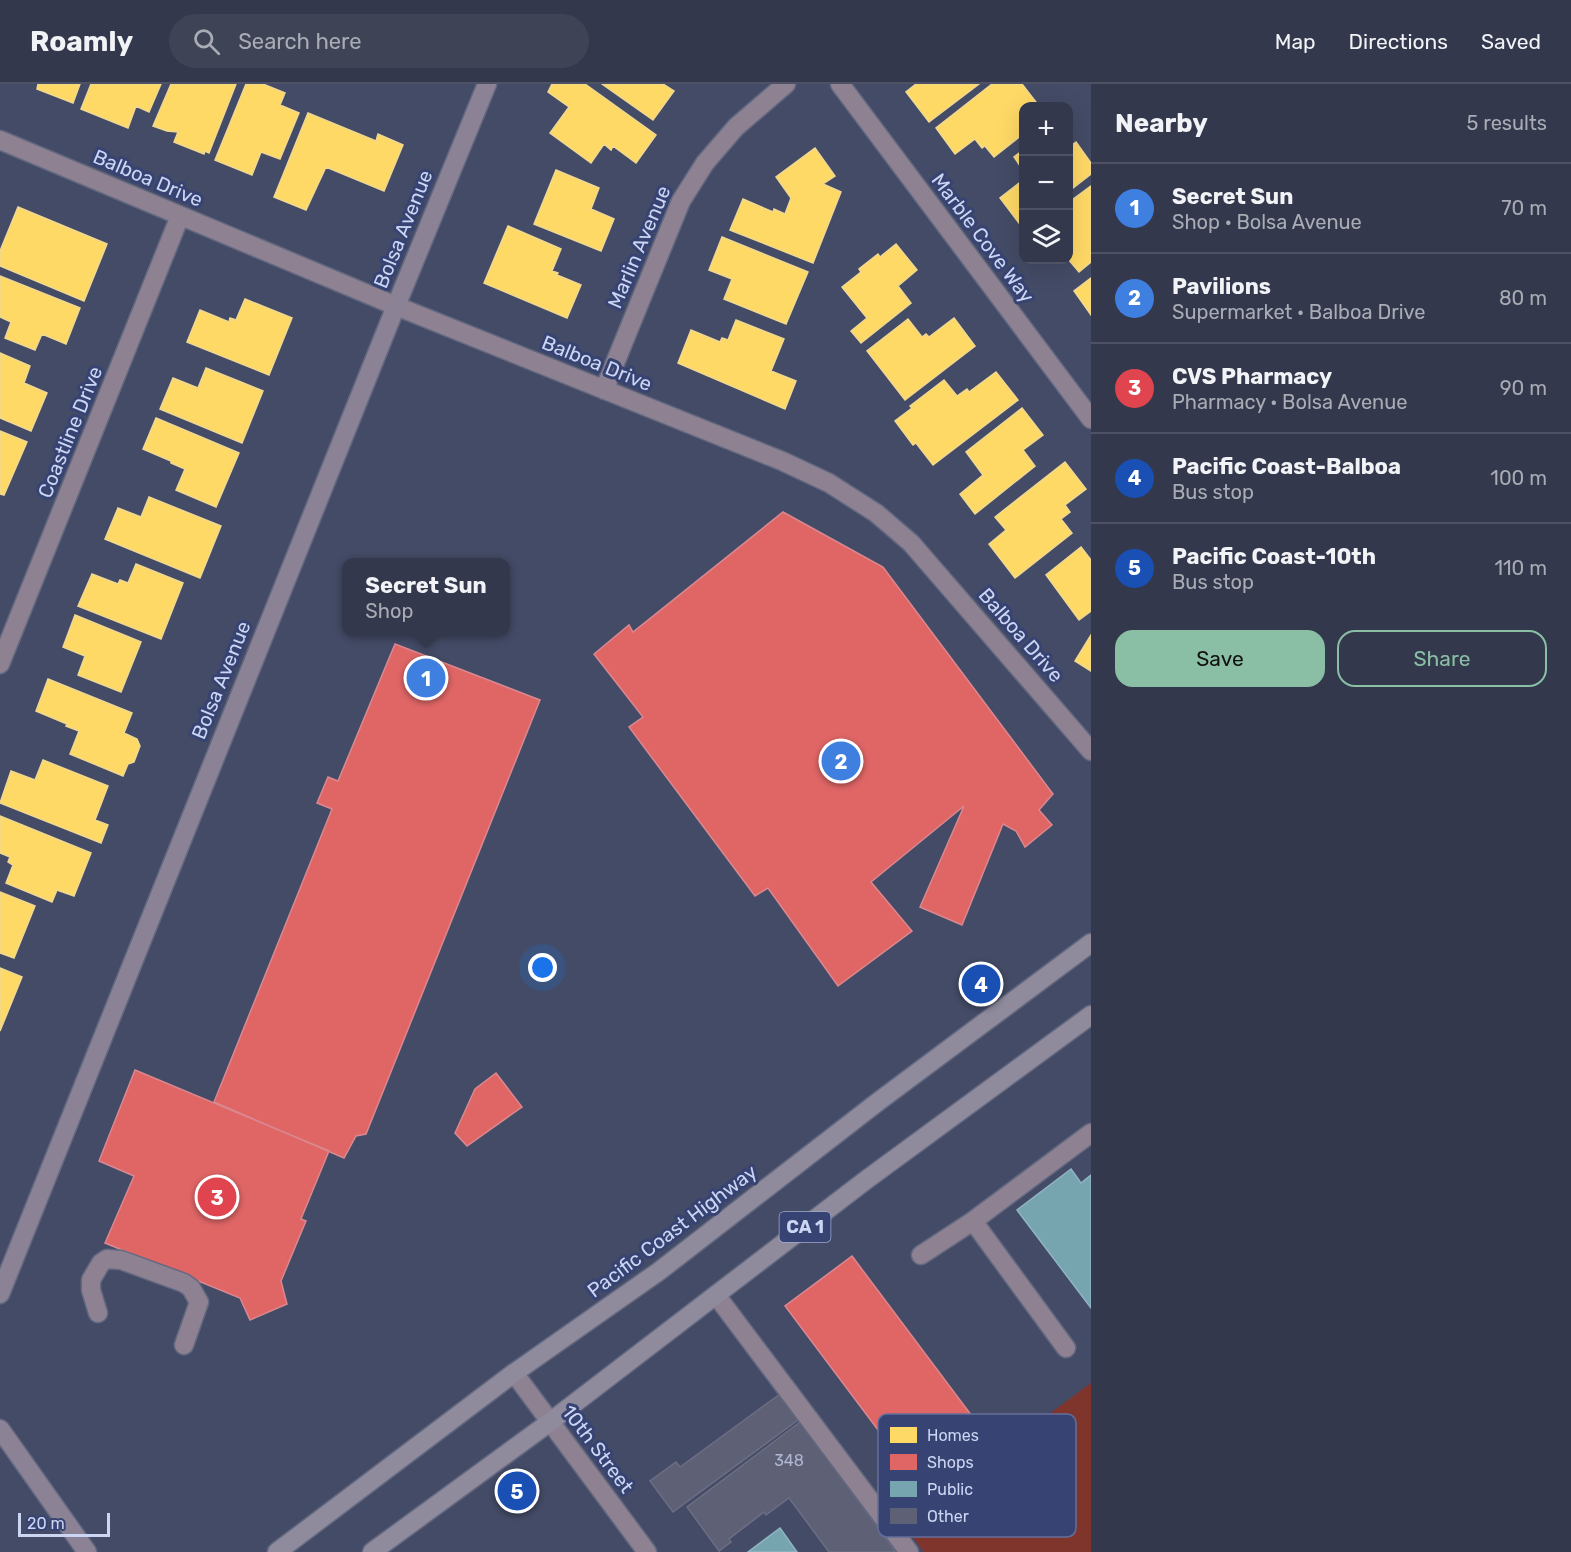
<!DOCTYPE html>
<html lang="en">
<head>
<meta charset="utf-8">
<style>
	body { margin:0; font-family:Rubik,sans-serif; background:#3e4356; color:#f1f3f6 }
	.controls { position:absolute; right:18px; top:18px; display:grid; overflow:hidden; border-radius:12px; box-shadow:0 6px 24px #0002 }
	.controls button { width:54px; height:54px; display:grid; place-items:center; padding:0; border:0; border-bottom:2px solid #4e5264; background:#33384c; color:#f1f3f6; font:30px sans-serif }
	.scale { position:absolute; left:18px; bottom:15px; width:92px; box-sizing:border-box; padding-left:6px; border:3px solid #ccd6f3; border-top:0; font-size:16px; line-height:21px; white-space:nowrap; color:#ccd6f3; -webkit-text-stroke:4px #374373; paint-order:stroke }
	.you { position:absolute; left:543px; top:884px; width:21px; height:21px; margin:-15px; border:4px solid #fff; border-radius:50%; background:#1a73e8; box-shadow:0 0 0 9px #1a73e833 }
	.badge { display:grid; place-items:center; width:39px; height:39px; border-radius:50%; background:#8abfa5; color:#fff; font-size:20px; font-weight:700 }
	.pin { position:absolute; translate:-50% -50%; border:3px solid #fff; box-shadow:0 2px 6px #0006 }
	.popup { position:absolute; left:342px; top:474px; width:168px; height:78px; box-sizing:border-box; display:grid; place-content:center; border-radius:12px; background:#33384c; filter:drop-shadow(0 2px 4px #0005); font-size:20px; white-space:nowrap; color:#a9acb5 }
	.popup b { font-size:22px; color:#f1f3f6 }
	.popup::after { content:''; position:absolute; left:50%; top:100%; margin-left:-12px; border:12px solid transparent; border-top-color:#33384c }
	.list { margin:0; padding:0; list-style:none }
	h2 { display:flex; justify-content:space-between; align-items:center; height:78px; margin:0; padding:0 24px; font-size:26px }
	h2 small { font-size:20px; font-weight:400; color:#a9acb5 }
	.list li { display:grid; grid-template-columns:39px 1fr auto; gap:18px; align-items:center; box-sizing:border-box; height:90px; padding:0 24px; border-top:2px solid #4e5264 }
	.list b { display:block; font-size:22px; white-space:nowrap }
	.list p { margin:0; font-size:20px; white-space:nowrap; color:#a9acb5 }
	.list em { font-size:20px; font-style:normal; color:#a9acb5 }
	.actions { display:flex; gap:12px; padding:18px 24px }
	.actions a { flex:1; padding:14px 0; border:2px solid #8abfa5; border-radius:18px; text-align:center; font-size:21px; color:#8abfa5 }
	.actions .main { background:#8abfa5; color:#111 }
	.icon { flex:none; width:33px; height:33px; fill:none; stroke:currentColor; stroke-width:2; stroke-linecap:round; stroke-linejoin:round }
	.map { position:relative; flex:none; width:1091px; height:1468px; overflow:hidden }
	header { display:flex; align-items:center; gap:36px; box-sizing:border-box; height:84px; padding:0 30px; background:#33384c; border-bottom:2px solid #4e5264 }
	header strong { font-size:28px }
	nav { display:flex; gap:33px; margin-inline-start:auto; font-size:21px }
	.search { width:420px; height:54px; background:#3e4356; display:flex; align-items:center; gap:15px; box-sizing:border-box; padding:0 21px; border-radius:33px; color:#a9acb5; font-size:22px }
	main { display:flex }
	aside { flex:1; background:#33384c }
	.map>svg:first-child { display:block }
	.green { fill:#80352c }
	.homes { fill:#ffd966; stroke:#f0d890; stroke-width:1.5 }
	.shops { fill:#e06666; stroke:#da8890; stroke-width:1.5 }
	.public { fill:#76a5af; stroke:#90b4c3; stroke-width:1.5 }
	.building { fill:#5e6076; stroke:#6c6e84; stroke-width:1.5 }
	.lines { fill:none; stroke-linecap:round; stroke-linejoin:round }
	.minor-casing { stroke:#626880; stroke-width:21 }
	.major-casing { stroke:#626880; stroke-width:21 }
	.highway-casing { stroke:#626880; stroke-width:21 }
	.minor { stroke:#8e8191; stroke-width:18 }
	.major { stroke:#8b8296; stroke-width:18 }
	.highway { stroke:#8f8a9c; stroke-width:18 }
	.labels { text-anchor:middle; stroke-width:6; stroke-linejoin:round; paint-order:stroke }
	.number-label { font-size:16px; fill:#b0b8d4 }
	.shield { fill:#374373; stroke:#9faacd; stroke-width:1.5 }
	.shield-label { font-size:18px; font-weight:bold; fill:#ccd6f3 }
	.street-label { font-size:20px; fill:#ccd6f3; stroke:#374373 }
	.key { fill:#374373; stroke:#646f99; stroke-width:1.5 }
	.key-label { font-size:16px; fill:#ccd6f3 }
</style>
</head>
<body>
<header>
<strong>Roamly</strong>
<div class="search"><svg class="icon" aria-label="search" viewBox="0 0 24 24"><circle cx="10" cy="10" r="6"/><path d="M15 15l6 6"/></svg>Search here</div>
<nav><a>Map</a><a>Directions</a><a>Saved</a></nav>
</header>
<main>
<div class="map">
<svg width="1091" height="1468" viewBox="0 0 1091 1468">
	<rect width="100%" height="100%" fill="#444b66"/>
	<path class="green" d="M1091 1299V1468H924L902 1439Z"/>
	<path class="homes" d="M38 0H80L73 19 37 5Z
		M91 0H161L149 28 136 22 128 44 81 25Z
		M171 0H236L209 69 205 67 204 70 174 58 178 48 167 47 153 42Z
		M246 0H263L285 9 280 21 299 29 280 75 261 68 252 91 215 76Z
		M552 0H585L656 51 636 79 613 62 611 66 604 60 591 79 550 49 569 23 548 8Z
		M602 0H663L674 7 653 36Z
		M916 0H979L929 38 906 8Z
		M992 0H1022L1039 22H1023V50L994 73 985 62 982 64 975 55 955 70 936 44Z
		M308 29 376 57 378 50 403 61 384 107 326 83 306 126 274 113Z
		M1076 58 1091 79V90L1068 108V64Z
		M815 64 835 92 823 100 841 108 813 179 730 146 743 115 773 128 774 125 785 130 791 114 776 93Z
		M1023 66V86L1014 73Z
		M556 86 599 104 591 125 614 135 601 167 534 140Z
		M1023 96V142L1022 143 1000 114Z
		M1091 102V178L1079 188 1068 175V119Z
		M18 123 107 160 84 217 0 182V167Z
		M508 142 561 165 552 187 558 189 557 191 581 201 567 234 484 199Z
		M722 153 808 188 786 240 724 215 732 195 709 186Z
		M896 160 917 186 898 202 911 219 861 259 851 247 867 234 842 203 861 188 859 185 878 170 880 173Z
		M0 192 80 224 66 260 42 250 35 266 5 254 11 238 0 233Z
		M1091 194V231L1074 207Z
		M245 215 292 234 269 291 187 258 200 226 229 238 230 234 236 236Z
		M954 234 975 262 905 316 867 267 908 235 922 253 926 250 929 253Z
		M736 236 784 255 771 287 796 297 785 325 678 279 691 246 720 258 722 254 728 256Z
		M0 269 30 282 24 299 47 309 31 347 0 334Z
		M206 284 263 307 242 359 160 325 173 294 198 304Z
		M996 288 1018 316 933 381 916 359 913 361 895 337 912 324 910 322 944 296 957 312 967 305 969 308Z
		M1022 324 1043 351 1023 366 1035 382 975 430 960 410 983 391 966 368Z
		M156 334 239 369 216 423 176 406 185 385 171 379V377L143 365Z
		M0 347 27 358 4 411 0 410Z
		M1065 378 1086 405 1065 421 1070 428 1061 435 1072 449 1015 494 989 460 1006 446 995 433Z
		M149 413 221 442 200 494 105 455 118 424 141 433Z
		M1081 463 1091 476V527L1079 536 1046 491Z
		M136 480 183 499 161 555 78 522 92 490 118 500 120 496 128 499Z
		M75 531 141 558 121 608 78 591 85 572 63 563Z
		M1091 551V587L1075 577Z
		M48 595 132 629 124 649 137 655 140 662 134 678 128 680 123 692 70 670 79 647 66 642 67 640 36 627Z
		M43 676 108 702 95 736 108 741 101 759 0 719 11 687 35 696Z
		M0 732 91 769 74 812 57 806 52 818 6 799 13 781 8 778 10 773 0 769Z
		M0 808 35 822 14 874 0 869Z
		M0 884 22 893 0 947Z"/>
	<path class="shops" d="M783 428 883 483 1053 710 1039 726 1052 741 1025 763 1016 747 1003 740 962 841 920 823 964 722 871 798 912 847 838 902 768 804 755 812 629 643 643 633 594 570 629 541 633 548Z
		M395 560 540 616 366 1050 356 1052 344 1074 214 1018 332 725 317 719 328 693 338 697Z
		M135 986 329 1067 301 1135 306 1137 281 1197 287 1220 250 1236 240 1214 105 1159 134 1092 99 1077Z
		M496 989 522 1023 467 1062 455 1049 475 1005Z
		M852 1172 981 1344 914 1394 785 1222Z"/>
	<path class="public" d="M1071 1085 1081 1099 1091 1091V1224L1017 1126Z
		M780 1444 797 1468H748Z"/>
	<path class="building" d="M780 1310 798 1336 673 1428 650 1397 676 1378 680 1383Z
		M800 1338 896 1468H829L789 1414 766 1431 764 1428 729 1455 731 1458 719 1467 687 1423Z"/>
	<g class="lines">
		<g class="minor-casing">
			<path id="minor" d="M840 0 1091 335
				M0 56 396 222 782 377 829 399 876 429 911 459 1091 667
				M604 306 681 117 705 79 736 43 786 0
				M0 580 180 132
				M921 1171 973 1137
				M716 1211 909 1468
				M98 1229 91 1206V1196L101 1179 107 1175 121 1176 184 1199 191 1204 199 1218 184 1261
				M1066 1264 973 1137 1091 1049
				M514 1289 647 1468"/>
		</g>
		<g class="major-casing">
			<path id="major" d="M0 1210 396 222 487 0
				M0 1345 87 1468"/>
		</g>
		<g class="highway-casing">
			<path id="highway" d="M277 1468 514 1289 658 1188 879 1017 1091 859
				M372 1468 550 1338 866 1096 1091 931"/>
		</g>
		<use href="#minor" class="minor"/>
		<use href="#major" class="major"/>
		<use href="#highway" class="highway"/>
	</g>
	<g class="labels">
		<g class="number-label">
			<text x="789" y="1382">348</text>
		</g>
		<rect class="shield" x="779.5" y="1128" width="51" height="30" rx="4.5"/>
		<g class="shield-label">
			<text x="805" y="1149">CA 1</text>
		</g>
		<g class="street-label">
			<text transform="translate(148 94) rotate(23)" y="7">Balboa Drive</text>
			<text transform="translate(403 145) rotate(-68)" y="7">Bolsa Avenue</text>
			<text transform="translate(983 154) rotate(53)" y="7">Marble Cove Way</text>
			<text transform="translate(639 163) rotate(-67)" y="7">Marlin Avenue</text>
			<text transform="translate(597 279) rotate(22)" y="7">Balboa Drive</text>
			<text transform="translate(70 348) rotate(-68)" y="7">Coastline Drive</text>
			<text transform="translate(1021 551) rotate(49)" y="7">Balboa Drive</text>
			<text transform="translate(221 596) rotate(-68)" y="7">Bolsa Avenue</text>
			<text transform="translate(672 1147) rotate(-37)" y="7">Pacific Coast Highway</text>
			<text transform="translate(598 1365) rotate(53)" y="7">10th Street</text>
		</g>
	</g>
	<rect x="878" y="1330" width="198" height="123" rx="9" class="key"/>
	<rect x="890" y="1343" width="27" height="16" fill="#ffd966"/>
	<rect x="890" y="1370" width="27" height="16" fill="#e06666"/>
	<rect x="890" y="1397" width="27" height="16" fill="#76a5af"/>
	<rect x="890" y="1424" width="27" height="16" fill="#5e6076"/>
	<g class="key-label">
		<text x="927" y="1357">Homes</text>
		<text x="927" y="1384">Shops</text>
		<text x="927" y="1411">Public</text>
		<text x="927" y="1438">Other</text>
	</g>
</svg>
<div class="controls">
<button>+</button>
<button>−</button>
<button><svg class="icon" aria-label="layers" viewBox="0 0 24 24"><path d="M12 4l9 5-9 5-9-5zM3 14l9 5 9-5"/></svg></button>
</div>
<div class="scale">20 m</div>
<div class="you"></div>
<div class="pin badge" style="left:426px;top:594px;background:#3f7fe0">1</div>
<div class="popup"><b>Secret Sun</b>Shop</div>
<div class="pin badge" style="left:841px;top:677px;background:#3f7fe0">2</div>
<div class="pin badge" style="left:217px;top:1113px;background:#e0444e">3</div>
<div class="pin badge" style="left:981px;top:900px;background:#1a4fb4">4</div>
<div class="pin badge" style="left:517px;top:1407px;background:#1a4fb4">5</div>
</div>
<aside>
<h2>Nearby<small>5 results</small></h2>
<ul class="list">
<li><span class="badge" style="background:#3f7fe0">1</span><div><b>Secret Sun</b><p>Shop · Bolsa Avenue</p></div><em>70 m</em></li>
<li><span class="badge" style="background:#3f7fe0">2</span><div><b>Pavilions</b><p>Supermarket · Balboa Drive</p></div><em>80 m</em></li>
<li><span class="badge" style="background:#e0444e">3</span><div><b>CVS Pharmacy</b><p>Pharmacy · Bolsa Avenue</p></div><em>90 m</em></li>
<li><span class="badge" style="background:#1a4fb4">4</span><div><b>Pacific Coast-Balboa</b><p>Bus stop</p></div><em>100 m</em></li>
<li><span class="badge" style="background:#1a4fb4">5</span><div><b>Pacific Coast-10th</b><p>Bus stop</p></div><em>110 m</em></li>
</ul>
<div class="actions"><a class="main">Save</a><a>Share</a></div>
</aside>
</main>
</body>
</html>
